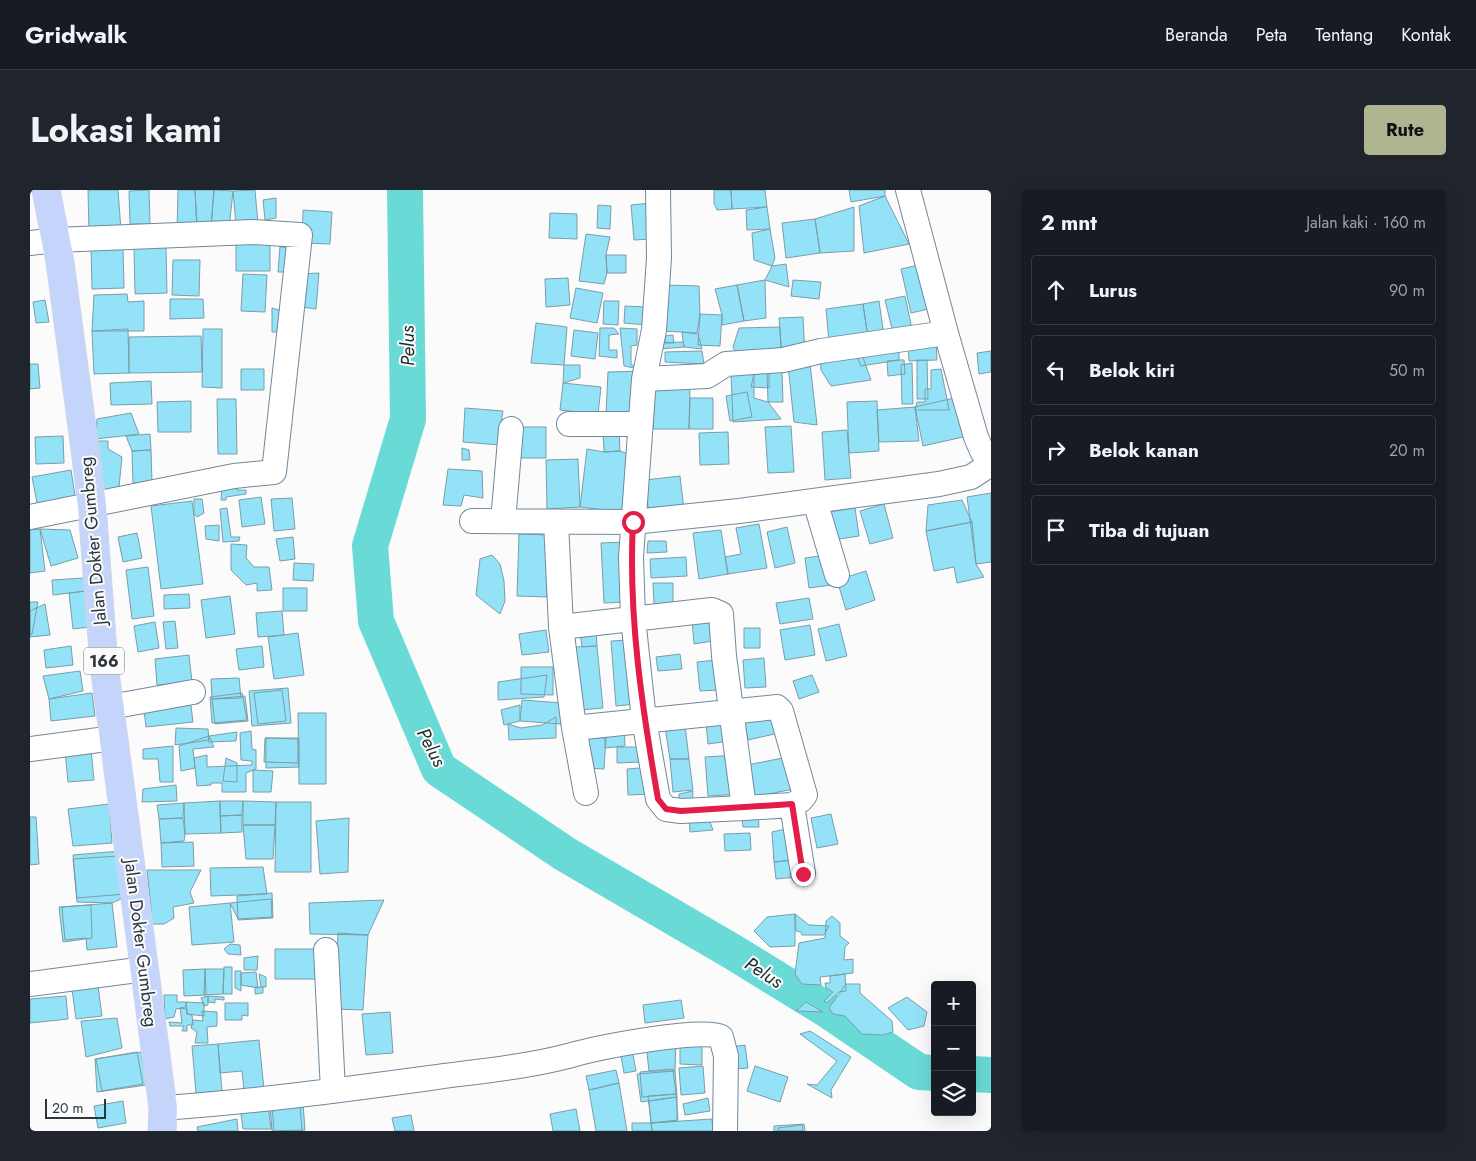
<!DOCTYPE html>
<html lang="id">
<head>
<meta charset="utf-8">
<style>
	body { margin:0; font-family:Jost,sans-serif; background:#20242c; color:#f1f3f6 }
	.controls { position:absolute; right:15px; bottom:15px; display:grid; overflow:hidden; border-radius:5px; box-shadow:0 5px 20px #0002 }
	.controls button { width:45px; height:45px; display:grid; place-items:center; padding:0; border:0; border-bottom:1px solid #363941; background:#171b24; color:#f1f3f6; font:25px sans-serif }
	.scale { position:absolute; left:15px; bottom:12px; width:61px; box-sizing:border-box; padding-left:5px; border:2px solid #2b363e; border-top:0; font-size:14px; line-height:18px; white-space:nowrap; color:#2b363e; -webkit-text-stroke:4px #fbfbfb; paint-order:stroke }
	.stop { position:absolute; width:15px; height:15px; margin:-11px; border:4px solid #e11d48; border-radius:50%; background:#fff }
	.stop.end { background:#e11d48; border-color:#fff; box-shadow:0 1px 5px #0008 }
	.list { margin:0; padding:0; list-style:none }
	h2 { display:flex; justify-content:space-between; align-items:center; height:65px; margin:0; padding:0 20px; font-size:21px }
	h2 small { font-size:16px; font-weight:400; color:#9ea1a6 }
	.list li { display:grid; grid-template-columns:32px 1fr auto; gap:15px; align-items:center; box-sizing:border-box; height:70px; margin:0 10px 10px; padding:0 10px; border:1px solid #363941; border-radius:5px }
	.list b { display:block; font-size:19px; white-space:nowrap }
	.list em { font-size:16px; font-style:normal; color:#9ea1a6 }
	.icon { flex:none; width:28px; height:28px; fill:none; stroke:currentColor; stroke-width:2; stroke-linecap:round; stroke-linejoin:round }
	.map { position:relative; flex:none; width:961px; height:941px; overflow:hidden; border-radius:5px }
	header { display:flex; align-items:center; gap:30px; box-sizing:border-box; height:70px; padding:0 25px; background:#171b24; border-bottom:1px solid #363941 }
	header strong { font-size:24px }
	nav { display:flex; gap:28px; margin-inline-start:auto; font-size:18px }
	.intro { display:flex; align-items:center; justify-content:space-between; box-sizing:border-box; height:120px; padding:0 30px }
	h1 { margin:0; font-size:35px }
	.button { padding:12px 22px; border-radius:5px; background:#aeb590; color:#111; font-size:18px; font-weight:700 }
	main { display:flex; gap:30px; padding:0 30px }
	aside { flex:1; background:#171b24; border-radius:5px; box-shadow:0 5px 20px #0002 }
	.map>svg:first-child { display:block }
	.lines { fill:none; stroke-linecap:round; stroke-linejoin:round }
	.river { stroke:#6adad7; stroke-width:36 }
	.building { fill:#94e2f8; stroke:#7a9ea8 }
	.street-casing { stroke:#70899d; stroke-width:26 }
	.primary-casing { stroke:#d5d7d8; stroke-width:29 }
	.street { stroke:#fff; stroke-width:24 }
	.primary { stroke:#c5d4fa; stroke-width:28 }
	.route { stroke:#e11d48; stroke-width:6 }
	.labels { text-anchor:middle; stroke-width:4; stroke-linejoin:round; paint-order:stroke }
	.shield { fill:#fbfbfb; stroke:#697177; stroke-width:1 }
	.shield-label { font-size:16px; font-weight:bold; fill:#2b363e }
	.street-label { font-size:18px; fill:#2b363e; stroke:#fbfbfb }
	.water-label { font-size:19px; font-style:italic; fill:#1a2e2e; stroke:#fbfbfb }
</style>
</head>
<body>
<header>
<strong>Gridwalk</strong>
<nav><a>Beranda</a><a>Peta</a><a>Tentang</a><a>Kontak</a></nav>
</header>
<div class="intro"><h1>Lokasi kami</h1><a class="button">Rute</a></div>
<main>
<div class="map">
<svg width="961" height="941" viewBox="0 0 961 941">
	<rect width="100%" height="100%" fill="#fbfbfb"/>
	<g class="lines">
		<path class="river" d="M375 0 378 229 340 356 346 431 409 579 535 664 703 762 799 821 889 882 905 883
			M942 884 961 885"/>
	</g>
	<path class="building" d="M58 0H88L91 40 59 42Z
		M119 0 120 34H100L99 1Z
		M148 0H165L167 41 147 40Z
		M165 0H184L181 37 167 36Z
		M184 0 203 1 199 39 181 37Z
		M225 0 228 34 206 36 203 1Z
		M684 0H701L702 19 687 20 684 13Z
		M701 0H735L737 17 702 19Z
		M819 0H855V6L821 12Z
		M855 6 879 54 834 63 829 16Z
		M246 8V28L235 30 233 10Z
		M620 13 623 49 604 50 601 15Z
		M568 15 581 16 580 39 567 38Z
		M737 17 740 39 717 40 716 20Z
		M824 17V61L790 63 785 29Z
		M273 20 302 22 300 54 272 53Z
		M520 23 547 24V49L519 48Z
		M785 29 790 63 756 68 752 33Z
		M740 39 745 68 742 76 724 70 722 43Z
		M556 44 580 47 576 65 577 83 574 94 549 91Z
		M206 48H240V81H206Z
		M93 56 94 98 62 99 61 57Z
		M104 57H136L137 103 105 104Z
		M250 57 265 58 263 82H248Z
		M576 65H596V83H577Z
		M143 70H170L169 106 142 105Z
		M756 74 759 97 735 90 742 76Z
		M893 74 903 118 881 123 871 79Z
		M289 83 286 119 265 116 270 84Z
		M213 84 237 85 235 122 211 121Z
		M538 88 540 115 516 117 515 89Z
		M735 90 736 128 714 131 707 95Z
		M763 90 791 92 789 109 761 106Z
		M635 95 669 96 670 124 667 143 633 141Z
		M707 95 714 131 692 135V125L685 99Z
		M546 98 573 103 567 133 540 128Z
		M97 104 98 112 114 111V141H62L64 105Z
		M875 106 882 139 863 143 855 110Z
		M140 109H173L174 128 140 129Z
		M15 110 19 132 6 133 3 112Z
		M574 111H589L588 135 573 134Z
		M849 111 854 146 838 148 833 114Z
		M833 114 838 148 799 152 796 119Z
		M595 116 617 117 616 135 594 133Z
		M242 118 259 123 258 142H242Z
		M670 124 692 125 690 156 668 155Z
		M773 127 775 164 752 166 749 128Z
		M506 133 537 137 534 175 501 173Z
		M750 137 751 162 707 165 703 157 709 138Z
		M570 138H584L589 144 579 145V160H587V168L569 166Z
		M590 138 607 139V155L601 156V175L614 176V180L594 176Z
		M98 139 99 183 64 184 62 141Z
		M173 139H192V198L172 197Z
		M544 140 568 143 565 169 541 166Z
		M652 142 668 144 672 159 654 157Z
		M643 145 644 153H635V146Z
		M171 146 172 182 99 183V147Z
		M906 149 907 170 879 171 878 155Z
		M869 151V170L831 176 825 162Z
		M653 152 654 157 629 159 627 153Z
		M672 161 674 174 635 172V162Z
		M961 161V182L949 184 947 163Z
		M831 162 841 190 801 196 791 180 790 166Z
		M869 170H874L875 184 858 186 857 171Z
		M887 170H897L898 209H887Z
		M780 173 787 235 764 232 758 175Z
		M882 173 883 214H872L871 175Z
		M0 174H8L10 198 0 199Z
		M534 175H550V188L533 193Z
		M739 175V198L721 197 725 179Z
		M724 177V208L738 212 751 229 703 232 701 183Z
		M211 179H234V200H211Z
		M911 179 919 220H885L887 212H895V199H901V180Z
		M613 181 600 226 576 225 578 182Z
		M737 181H752L753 212H738Z
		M121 191 122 214 81 215 80 193Z
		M533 193 571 197 568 224 530 220Z
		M625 195 660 196 659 239H623Z
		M717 202 722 227 700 231 696 206Z
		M933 206 942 245 893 256 885 217Z
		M660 208H683V239H659Z
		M187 209H206L207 264H188Z
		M161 211V242H128L127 212Z
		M847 211 849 261 819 263 817 212Z
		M885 217 889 251 849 252 847 220Z
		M435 218 473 221 471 233 470 255 433 252Z
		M101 223 109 244 66 249 67 229Z
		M761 236 764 282 738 283 735 237Z
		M484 237H516V268H484Z
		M589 239 590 261 574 262 573 240Z
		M817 240 821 288 795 290 792 242Z
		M698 242 699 274 670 275 669 243Z
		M120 244 121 260 102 261 96 246Z
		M33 246 34 273 6 274 5 247Z
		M63 251H78V259L92 267 89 297H103V303L71 300Z
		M432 258 439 260 440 270H432Z
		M557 259 574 262 590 261 599 264 592 322 550 317Z
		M121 260 122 293H103L102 261Z
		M548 269 550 317 517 319 516 270Z
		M418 279 452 281 453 308 434 305 431 316 413 315Z
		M41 280 46 312 8 318 2 287Z
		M650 286 654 320 619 324 615 290Z
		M208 293 207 300H216V304L196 307V310H191L192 294Z
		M961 303V372L946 374 937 307Z
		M231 307 235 334 212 337 209 310Z
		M262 308 265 339 244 341 241 309Z
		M164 309H172L174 323 167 327 164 324Z
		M932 310 942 332 896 341 898 315Z
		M162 311 173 394 131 399 121 316Z
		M854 314 863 348 840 354 830 321Z
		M197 318 201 347H210L209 351 193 352 190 319Z
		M825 318 829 346 803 350 798 322Z
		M942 332 946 374 954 387 927 393 924 377 904 381 896 341Z
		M729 334 737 378 698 384 695 367 711 364 706 338Z
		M189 335V351L176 349 175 336Z
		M757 337 765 373 745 378 737 342Z
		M10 339 15 381 0 383V340Z
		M10 339 40 340 48 368 21 376Z
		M691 340 698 384 669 389 663 343Z
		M107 343 112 368 93 372 88 347Z
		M489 344 518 345 517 407 487 406Z
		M263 347 265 369 250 371 246 349Z
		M618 351H636L637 362 617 363Z
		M597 352 599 412 574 413 571 353Z
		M201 354 217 355 216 368 224 377H239L242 400 227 401V393L216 395 201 380Z
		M462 365 470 374 474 391 475 411 470 424 446 405 450 369Z
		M797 365 801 395 779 398 775 368Z
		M656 367 657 386 621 388 620 369Z
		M264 373 284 374 283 391 263 390Z
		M118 377 124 426 102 429 96 380Z
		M836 381 845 410 816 420 807 390Z
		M54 388 56 401 23 405 22 390Z
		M623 393H643V414H624Z
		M253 398H277V421H253Z
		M56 401 60 437 43 439 39 403Z
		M159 404 160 418 134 419V405Z
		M200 406 205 444 176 448 171 410Z
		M779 408 783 429 750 434 746 413Z
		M0 412H8L2 444 0 445Z
		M15 414 20 445 0 447V421Z
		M252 421 254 445 228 447 226 423Z
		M680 427 683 451 664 454 662 430Z
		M145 431 148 458 136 459 133 432Z
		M125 432 129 458 108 462 104 436Z
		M809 434 817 466 796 471 788 439Z
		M780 435 785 465 755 470 750 440Z
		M714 438H730V458H714Z
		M516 440 519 462 492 465 489 444Z
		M566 441 567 456 552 457 550 442Z
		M268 443 274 485 244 489 238 447Z
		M600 450 605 514 586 516 581 451Z
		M41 456 43 475 16 478 14 460Z
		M232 456 234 477 209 480 206 459Z
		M567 456 573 518 551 520 545 457Z
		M650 464 652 479 628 481 626 467Z
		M159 465 162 492 127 495 125 469Z
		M734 468 736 497 715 498 713 470Z
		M687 470 689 500 670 501 667 472Z
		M491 477H523V505L491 504Z
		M50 481 53 501 19 509 13 486Z
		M517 485 514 507 468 510V492Z
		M782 485 789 502 769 509 763 491Z
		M209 488 211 508 182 509 181 489Z
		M258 498 261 533 222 536 219 501Z
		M252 500 256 531 228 534 224 503Z
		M62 503 65 526 21 531 19 509Z
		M212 503 217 530 182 533 180 507Z
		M215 506 218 531 185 534 182 509Z
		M160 508 163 532 116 537 113 512Z
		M492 510 533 513 531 534 490 531Z
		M490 515V531L474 535 471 520Z
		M268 523H296V594H269Z
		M744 524 749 543 718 550 714 530Z
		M526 527V548L479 550 478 534 491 538 512 535Z
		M697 529 700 551 678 554 676 532Z
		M594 534 595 556 575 558V537Z
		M655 535 659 569H640L635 537Z
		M146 538 178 539 179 550 145 555Z
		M221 541 222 559 226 560V579L216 583V602H192V593H181V595L167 596 164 568 177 565V577L222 575V571L211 570 210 543Z
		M207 542 206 551 178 552 179 546Z
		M179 546 184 557 163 559 165 578 151 581 149 556Z
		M557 547 576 548 574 579 554 578Z
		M235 548 268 549V573L234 572Z
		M236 548H269V577L236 578Z
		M143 556V592H130L128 569H113V559Z
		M587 557H612V572L587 573Z
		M61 559 64 590 38 592 35 561Z
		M707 565 710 604 678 606 675 567Z
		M758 567 764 599 723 607 717 575Z
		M196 568 207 573V592L193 591Z
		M640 569H659L663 600 643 602Z
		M622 577 623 604 598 605 597 579Z
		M223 580 243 581 241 602H223Z
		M146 595 147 611 112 612 113 599Z
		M663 601 662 618H649V604Z
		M190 611 191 643 155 644 154 613Z
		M190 611H213L212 625 190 626Z
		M213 611 246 612 245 635H213Z
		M246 612H281V682H245Z
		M154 613 153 628 129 629 127 615Z
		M79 614 82 653 43 656 38 619Z
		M711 622H728L729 637H713Z
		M677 624 683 640 660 642 659 627Z
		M801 624 808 654 787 658 781 628Z
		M212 625V642L191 643 190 626Z
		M0 627H6L9 674 0 675Z
		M153 628 155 644 154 651 131 653 129 629Z
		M319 628 318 682 290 684 286 631Z
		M213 635H245L243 669H216Z
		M760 638 764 670 744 672 742 642Z
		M720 643 721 660 695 661 694 644Z
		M163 652 164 676 132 677 131 653Z
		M91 661 95 704 47 708 43 665Z
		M88 666 91 709 82 713 47 712 43 669Z
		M764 670 766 687 746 689 744 672Z
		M233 677 237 704 181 706 180 678Z
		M117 680H171L160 702 164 713 143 717 144 728 134 734H121V718Z
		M242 703 243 728 208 730 207 706Z
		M241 709 242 727 208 729 200 713Z
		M354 710 338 745 280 744 279 713Z
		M82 713 87 757 57 760 56 748 35 750 32 717Z
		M200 713 204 752 162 755 159 717Z
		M61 715 62 748 33 752 29 717Z
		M765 724V756L740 757 724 741 737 727Z
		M765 724 779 735 799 736 794 745H772L771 742 766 741Z
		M802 726 810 733V746L819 753 815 757 814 770 823 769V783L790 787 791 795 772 794 765 784 769 753 795 748 796 731Z
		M308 743 338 745 333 820 304 819Z
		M200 754 210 755 211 765 198 764 194 759Z
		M245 759H290V789H245Z
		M228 766 227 780H214V768Z
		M194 777H202V804H193Z
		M175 779 176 805 154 806 153 780Z
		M175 779H194L193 804 174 805Z
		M205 781H211V801L205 798Z
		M226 782 228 798 211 795V783Z
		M229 784 236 787V797H231Z
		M815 784 816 801 809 802 797 813 794 811 803 802 796 798 795 793H800V786Z
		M816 794H830V803L862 831 863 842 853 845 832 844 815 826 803 824 799 818Z
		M68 796 72 826 46 829 42 799Z
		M225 797H233V803L225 804Z
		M134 805H147V812H156V817L146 819 144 827 135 829Z
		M36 806 38 829 0 833V809Z
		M178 806V815L174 816 171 808Z
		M178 806 194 807V810L185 809V813L178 812Z
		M877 807 897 822 894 836 878 840 858 818Z
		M651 810 654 828 615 833 613 815Z
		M156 812 174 813V826L157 824Z
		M776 812 793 822 766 821Z
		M195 813H218V826L212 825V830H195Z
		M150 818 157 819V824L162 825 163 835H157V841H152L154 836H140L139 832 152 833Z
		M172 821 187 822V836L177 837 178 853H165L167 842 161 838 163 830 173 831Z
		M360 822 363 863 336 865 332 824Z
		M87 828 92 858 56 867 51 831Z
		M780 841 821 867 801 900 802 908 777 894 787 895 807 871 770 844Z
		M672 846V875L650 874V851Z
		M229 850 234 899 214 900 212 881 190 883 188 854Z
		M646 850 645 881H619L616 855Z
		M188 854 192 901 166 903 162 856Z
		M715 855 718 878 703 879 701 857Z
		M602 859 606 881 594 883 590 861Z
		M107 862 113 894 72 901 66 869Z
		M111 862 117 895 67 902 65 869Z
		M673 876 675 903 651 905 649 878Z
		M725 876 758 887 750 912 717 901Z
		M643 879 646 904 612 907 610 882Z
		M586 880 589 893 559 900 556 886Z
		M645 881 647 907 611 912 607 884Z
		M589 893 597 941H566L559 900Z
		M646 904 648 930 621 933 618 906Z
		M647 907V931L621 933 619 911Z
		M678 908 680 921 655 925 653 914Z
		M93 911 96 933 68 938 64 916Z
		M273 913 275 940 244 941 242 915Z
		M238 914 241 939H213L210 916Z
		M270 914 272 941H242L240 916Z
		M546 919 550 941H523L520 924Z
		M381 925 384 941H365L362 928Z
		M207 929 208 941H168L167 937Z
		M682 929 683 941H622L621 933Z
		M602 933H621L622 941H602Z
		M774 934 775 941H744V936Z
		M772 935 773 941H749L748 938Z"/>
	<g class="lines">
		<g class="street-casing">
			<path id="street" d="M628 0 629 68 624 140 614 189 601 367 603 428 614 530 628 609 636 619 651 621 714 618
				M878 0 916 143 946 247 952 261 961 273
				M0 53 25 50 223 42 270 45 244 282 204 286 0 327
				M614 189 677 186 696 174 753 170 791 161 916 143
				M539 234H610
				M785 311 807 385
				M442 331 603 332 709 321 909 294 941 287 961 274
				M473 331 481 239
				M526 332 531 437 544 538 556 603
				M531 437 682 420 691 424 694 466 714 618 762 615 773 683
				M80 517 163 502
				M544 538 747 517 751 521 775 605 771 610 762 615
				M0 559 84 548
				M296 760 303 901
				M0 794 115 779
				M133 918C222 912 311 900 400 888 450 881 501 877 549 863 572 857 673 837 691 847L696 866 695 941"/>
		</g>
		<g class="primary-casing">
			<path id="primary" d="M16 0 30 72 56 267 62 316 74 475 133 918 132 941"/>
		</g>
		<use href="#street" class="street"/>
		<use href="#primary" class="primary"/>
	</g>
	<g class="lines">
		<path class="route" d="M603 332C598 425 612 517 628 609L636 619 651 621 762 614 773 684"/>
	</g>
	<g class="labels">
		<rect class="shield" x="54" y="457.5" width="40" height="27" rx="4"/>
		<g class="shield-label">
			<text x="74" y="477">166</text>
		</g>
		<g class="street-label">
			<text transform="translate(63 351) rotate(-95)" y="6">Jalan Dokter Gumbreg</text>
			<text transform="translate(111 753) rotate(83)" y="6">Jalan Dokter Gumbreg</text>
		</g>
		<g class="water-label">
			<text transform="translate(377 156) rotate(-91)" y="7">Pelus</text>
			<text transform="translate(402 557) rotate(62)" y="7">Pelus</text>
			<text transform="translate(734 782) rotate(33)" y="7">Pelus</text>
		</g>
	</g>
</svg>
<div class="controls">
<button>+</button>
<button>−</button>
<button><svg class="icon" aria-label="layers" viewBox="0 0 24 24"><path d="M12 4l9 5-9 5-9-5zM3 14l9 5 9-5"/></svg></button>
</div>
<div class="scale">20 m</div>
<div class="stop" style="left:603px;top:332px"></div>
<div class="stop end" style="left:773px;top:684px"></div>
</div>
<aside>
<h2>2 mnt<small>Jalan kaki · 160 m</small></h2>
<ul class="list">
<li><svg class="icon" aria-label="ahead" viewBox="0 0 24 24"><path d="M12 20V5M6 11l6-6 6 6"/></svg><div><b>Lurus</b></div><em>90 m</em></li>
<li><svg class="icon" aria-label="left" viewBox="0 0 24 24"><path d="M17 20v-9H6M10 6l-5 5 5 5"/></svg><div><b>Belok kiri</b></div><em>50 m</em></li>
<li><svg class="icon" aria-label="right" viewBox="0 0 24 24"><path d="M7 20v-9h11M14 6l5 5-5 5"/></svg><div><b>Belok kanan</b></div><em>20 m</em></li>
<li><svg class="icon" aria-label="arrive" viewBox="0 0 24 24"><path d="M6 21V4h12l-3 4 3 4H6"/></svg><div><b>Tiba di tujuan</b></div></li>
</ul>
</aside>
</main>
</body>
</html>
